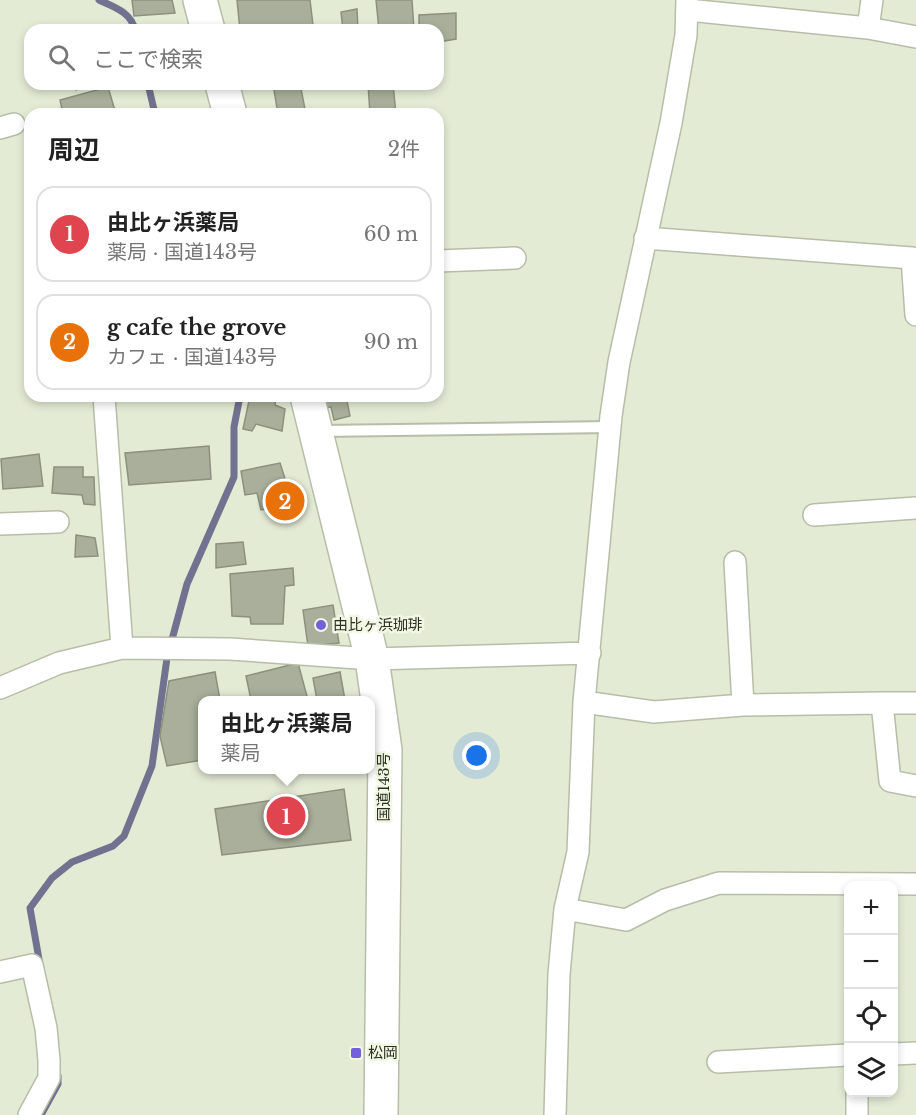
<!DOCTYPE html>
<html lang="ja">
<head>
<meta charset="utf-8">
<style>
	body { margin:0; font-family:"Libre Baskerville","Noto Sans JP",serif; background:#f2f2f2; color:#222 }
	.controls { position:absolute; right:18px; bottom:18px; display:grid; overflow:hidden; border-radius:12px; box-shadow:0 3px 9px #0003 }
	.controls button { width:54px; height:54px; display:grid; place-items:center; padding:0; border:0; border-bottom:2px solid #e0e0e0; background:#fff; color:#222; font:30px sans-serif }
	.you { position:absolute; left:477px; top:756px; width:21px; height:21px; margin:-15px; border:4px solid #fff; border-radius:50%; background:#1a73e8; box-shadow:0 0 0 9px #1a73e833 }
	.badge { display:grid; place-items:center; width:39px; height:39px; border-radius:50%; background:#7060da; color:#fff; font-size:20px; font-weight:700 }
	.pin { position:absolute; translate:-50% -50%; border:3px solid #fff; box-shadow:0 2px 6px #0006 }
	.popup { position:absolute; left:198px; top:696px; width:177px; height:78px; box-sizing:border-box; display:grid; place-content:center; border-radius:12px; background:#fff; filter:drop-shadow(0 2px 4px #0005); font-size:20px; white-space:nowrap; color:#767676 }
	.popup b { font-size:22px; color:#222 }
	.popup::after { content:''; position:absolute; left:50%; top:100%; margin-left:-12px; border:12px solid transparent; border-top-color:#fff }
	.list { margin:0; padding:0; list-style:none }
	h2 { display:flex; justify-content:space-between; align-items:center; height:78px; margin:0; padding:0 24px; font-size:26px }
	h2 small { font-size:20px; font-weight:400; color:#767676 }
	.list li { display:grid; grid-template-columns:39px 1fr auto; gap:18px; align-items:center; box-sizing:border-box; height:96px; margin:0 12px 12px; padding:0 12px; border:2px solid #e0e0e0; border-radius:18px }
	.list b { display:block; font-size:22px; white-space:nowrap }
	.list p { margin:0; font-size:20px; white-space:nowrap; color:#767676 }
	.list em { font-size:20px; font-style:normal; color:#767676 }
	.icon { flex:none; width:33px; height:33px; fill:none; stroke:currentColor; stroke-width:2; stroke-linecap:round; stroke-linejoin:round }
	.map { position:relative; flex:none; width:916px; height:1115px; overflow:hidden }
	.search { position:absolute; background:#fff; box-shadow:0 3px 9px #0003; left:24px; top:24px; width:420px; height:66px; display:flex; align-items:center; gap:15px; box-sizing:border-box; padding:0 21px; border-radius:18px; color:#767676; font-size:22px }
	.panel { position:absolute; background:#fff; box-shadow:0 3px 9px #0003; left:24px; top:108px; width:420px; height:294px; border-radius:18px }
	.map>svg:first-child { display:block }
	.lines { fill:none; stroke-linecap:round; stroke-linejoin:round }
	.stream { stroke:#71728f; stroke-width:7 }
	.building { fill:#a9af9a; stroke:#8b917d; stroke-width:1.5 }
	.lane-casing { stroke:#b7bda8; stroke-width:14 }
	.street-casing { stroke:#b7bda8; stroke-width:24 }
	.highway-casing { stroke:#b7bda8; stroke-width:36 }
	.lane { stroke:#fff; stroke-width:10 }
	.street { stroke:#fff; stroke-width:21 }
	.highway { stroke:#fff; stroke-width:33 }
	.poi-dot { fill:#7060da; stroke:#f1f8e2; stroke-width:2 }
	.labels { text-anchor:middle; stroke-width:5; stroke-linejoin:round; paint-order:stroke }
	.poi-label { font-size:15px; fill:#2d2f27; stroke:#f1f8e2; text-anchor:start }
	.street-label { font-size:15px; fill:#2d2f27; stroke:#f1f8e2 }
</style>
</head>
<body>
<div class="map">
<svg width="916" height="1115" viewBox="0 0 916 1115">
	<rect width="100%" height="100%" fill="#e4ebd5"/>
	<g class="lines">
		<path class="stream" d="M99 0C114 7 131 12 135 30
			M148 84 155 114
			M40 965 30 908 52 878 72 862 113 846 124 836 152 766 167 658 187 584 234 477V427L240 396
			M41 1115 58 1084V1076"/>
	</g>
	<path class="building" d="M132 0H172L175 13 134 16Z
		M237 0H310L313 25 240 30Z
		M376 0H412L414 30H379Z
		M357 9 358 30H343L341 12Z
		M456 13V39L438 42V30H419V15Z
		M72 84H87L76 90Z
		M273 84H300L306 114H278Z
		M368 84H393L396 114H370Z
		M108 87 116 114H63L60 100Z
		M250 396H276L275 405 285 409 282 431 256 424 252 431 243 429Z
		M319 396H346L350 416 334 420 331 407 321 408Z
		M209 446 211 479 129 485 125 453Z
		M39 454 43 486 3 489 1 459Z
		M280 463 293 504 261 510 257 493 245 495 241 471Z
		M54 467H83V477H94L95 505 84 504 82 495 52 493Z
		M76 535 95 538 98 556 75 557Z
		M243 542 246 564 216 568V544Z
		M293 568 294 585 285 586 283 624H251L250 617 232 616 230 574Z
		M333 605 339 643 308 646 303 610Z
		M298 663 308 700H251L246 676Z
		M215 672 220 700H202V760L167 766 160 736 169 681Z
		M340 672 345 700H317L313 678Z
		M344 789 351 840 222 855 215 809Z"/>
	<g class="lines">
		<g class="lane-casing">
			<path id="lane" d="M320 431 611 427"/>
		</g>
		<g class="street-casing">
			<path id="street" d="M688 10 868 28 916 37
				M868 28 872 0
				M0 128 14 124
				M645 238 912 258 916 315
				M438 261 515 258
				M104 396 122 648
				M814 515 916 508
				M0 524 58 522
				M735 562 743 705
				M0 688 59 663 122 648 230 649 372 659 590 653
				M584 702 654 712 743 705 882 703 890 781 916 786
				M882 703H916
				M565 909 626 920 665 900 719 883 916 884
				M0 972 32 965 46 1028 49 1060V1078L29 1115
				M894 1054 916 1053
				M718 1062 848 1055
				M555 1115 559 974 565 909 578 852 584 702 611 416 619 362 671 123 686 35 687 0
				M857 1115V1092"/>
		</g>
		<g class="highway-casing">
			<path id="highway" d="M200 0 208 30
				M222 84 230 114
				M307 396 372 659 385 750 381 1115"/>
		</g>
		<use href="#lane" class="lane"/>
		<use href="#street" class="street"/>
		<use href="#highway" class="highway"/>
	</g>
	<g class="poi-dot">
		<circle cx="321" cy="625" r="6"/>
		<rect x="350" y="1047" width="12" height="12" rx="3"/>
	</g>
	<g class="labels">
		<g class="poi-label">
			<text x="333" y="630">由比ヶ浜珈琲</text>
			<text x="368" y="1058">松岡</text>
		</g>
		<g class="street-label">
			<text transform="translate(384 787) rotate(-90)" y="5">国道143号</text>
		</g>
	</g>
</svg>
<div class="controls">
<button>+</button>
<button>−</button>
<button><svg class="icon" aria-label="locate" viewBox="0 0 24 24"><circle cx="12" cy="12" r="6"/><path d="M12 2v4M12 18v4M2 12h4M18 12h4"/></svg></button>
<button><svg class="icon" aria-label="layers" viewBox="0 0 24 24"><path d="M12 4l9 5-9 5-9-5zM3 14l9 5 9-5"/></svg></button>
</div>
<div class="you"></div>
<div class="pin badge" style="left:286px;top:816px;background:#e0444e">1</div>
<div class="popup"><b>由比ヶ浜薬局</b>薬局</div>
<div class="pin badge" style="left:285px;top:501px;background:#e8710a">2</div>
<div class="search"><svg class="icon" aria-label="search" viewBox="0 0 24 24"><circle cx="10" cy="10" r="6"/><path d="M15 15l6 6"/></svg>ここで検索</div>
<section class="panel">
<h2>周辺<small>2件</small></h2>
<ul class="list">
<li><span class="badge" style="background:#e0444e">1</span><div><b>由比ヶ浜薬局</b><p>薬局 · 国道143号</p></div><em>60 m</em></li>
<li><span class="badge" style="background:#e8710a">2</span><div><b>g cafe the grove</b><p>カフェ · 国道143号</p></div><em>90 m</em></li>
</ul>
</section>
</div>
</body>
</html>
